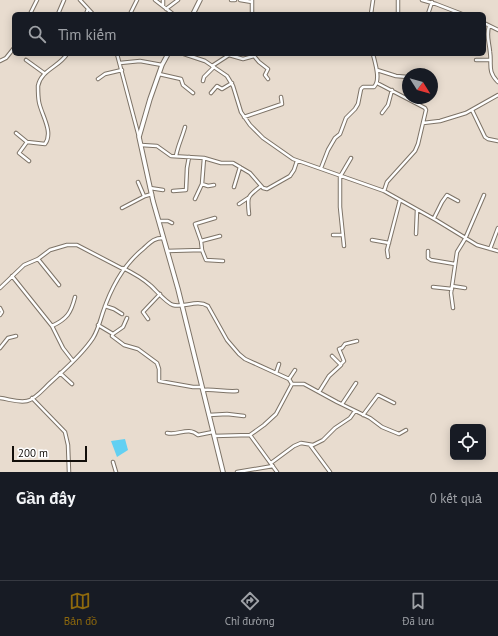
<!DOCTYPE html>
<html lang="vi">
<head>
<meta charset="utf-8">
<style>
	body { margin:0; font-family:"PT Sans",sans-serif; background:#20242c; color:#f1f3f6 }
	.controls { position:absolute; right:12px; bottom:12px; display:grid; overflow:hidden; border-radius:6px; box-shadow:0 2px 10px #0003 }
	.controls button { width:36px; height:36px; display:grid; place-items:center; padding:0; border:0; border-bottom:1px solid #363941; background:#171b24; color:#f1f3f6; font:20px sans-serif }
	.compass { position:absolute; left:402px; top:68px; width:36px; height:36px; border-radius:50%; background:#171b24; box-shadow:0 2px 10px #0003; rotate:127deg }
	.scale { position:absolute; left:12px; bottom:10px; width:75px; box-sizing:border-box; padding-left:4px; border:2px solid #120e0a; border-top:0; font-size:11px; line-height:14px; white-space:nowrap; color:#120e0a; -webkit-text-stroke:3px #fff; paint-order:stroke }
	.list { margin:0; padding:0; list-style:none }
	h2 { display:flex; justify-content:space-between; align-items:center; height:52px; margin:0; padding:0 16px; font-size:17px }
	h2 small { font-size:13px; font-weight:400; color:#9ea1a6 }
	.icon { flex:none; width:22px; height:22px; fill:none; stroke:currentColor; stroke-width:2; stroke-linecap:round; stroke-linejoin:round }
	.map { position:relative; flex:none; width:498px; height:472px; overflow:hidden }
	.search { position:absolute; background:#171b24; box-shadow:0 2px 10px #0003; left:12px; right:12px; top:12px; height:44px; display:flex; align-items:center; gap:10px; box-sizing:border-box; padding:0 14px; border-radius:6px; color:#9ea1a6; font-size:15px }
	.sheet { height:108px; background:#171b24 }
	nav { display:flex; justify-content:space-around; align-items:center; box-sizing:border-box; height:56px; border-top:1px solid #363941; background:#171b24; font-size:11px; color:#9ea1a6 }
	nav a { display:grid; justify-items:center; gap:2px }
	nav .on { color:#8e690d }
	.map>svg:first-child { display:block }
	.water { fill:#62d0f2 }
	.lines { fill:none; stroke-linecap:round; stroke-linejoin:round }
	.street-casing { stroke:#7d7367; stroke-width:4.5 }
	.primary-casing { stroke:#7d7367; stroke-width:5.5 }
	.street { stroke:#fff; stroke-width:2.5 }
	.primary { stroke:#fff; stroke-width:3.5 }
</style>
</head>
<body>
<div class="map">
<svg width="498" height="472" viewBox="0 0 498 472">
	<rect width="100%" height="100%" fill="#e8dccf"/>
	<path class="water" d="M125 439 128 450 117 457 111 441Z"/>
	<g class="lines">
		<g class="street-casing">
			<path id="street" d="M80 0 93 14
				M155 0 173 14
				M163 0V6
				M231 0H235
				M240 0 252 2
				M422 0 436 4 462 14
				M166 9 178 0
				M398 13V0
				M30 14 37 0
				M58 14 64 0
				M86 14 88 9
				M130 14 137 0
				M252 14V0
				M371 14 373 0
				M428 14 432 2
				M484 23 498 30
				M489 26C486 36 489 41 490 52 492 65 487 71 498 82
				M117 54 139 137
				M184 54 205 61 227 76 233 86 241 112 250 125 263 138 293 159 384 191 436 220 477 245 498 251
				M26 60 44 73
				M476 60H490
				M0 61 6 58 14 48
				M120 63 140 61 162 65
				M212 66 229 55 243 59 254 56 259 62 268 69 265 75 268 79
				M377 70 396 76 408 77
				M159 74 181 79 183 85 193 93
				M98 79 105 74 122 70
				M203 81 204 77 214 67
				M377 83 425 108 426 110 418 144 415 151 387 182 384 191
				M211 93 217 86 222 89 232 83
				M472 110 485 137 488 139 498 141
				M382 113 388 105 392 90
				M244 117 282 104 281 97
				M423 123 440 121 466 113 498 95
				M16 133 27 142
				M141 145 157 146 171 156 204 158 221 163H233L250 173 263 188 267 189 290 176 294 170 297 161
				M176 156C178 145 182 138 185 127
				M204 158 202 184 208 186 214 185
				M29 161 19 153 27 142 45 144C54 132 41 114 39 102 38 97 38 91 38 86 41 70 59 67 67 54
				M321 168 328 150 335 138 340 134 346 118 355 109 358 104 361 89 363 87H374C381 80 375 63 373 54
				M340 175V207L344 246
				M341 175 351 158
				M138 182 144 196
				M234 187 240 167
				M150 188 163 190
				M173 191 186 190 187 168 189 157
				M195 199 202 184
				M239 204 248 198
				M122 208 145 196 152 194
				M249 214C247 196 247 197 261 186
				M434 218 442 202 447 195 458 201
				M159 221H168L172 223
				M416 234 417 210
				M333 235H343
				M372 240 389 243
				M201 241 220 236
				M490 249 498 228
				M202 250 201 241 195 224 215 218
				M167 251 202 250 206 260 223 261
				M428 251V258L431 260 455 264
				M388 257 387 250 400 200
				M38 259 59 285
				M123 268C133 273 142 278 150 285 156 290 166 303 173 305 184 308 197 299 208 306L227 340 239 354 245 359 289 379 292 384H304L337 402 370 418 382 427 399 434 406 430
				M12 276 52 326 63 348 73 361
				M452 286 465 288
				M433 287 452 289
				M0 288 24 265 38 259 50 250 67 245H77L123 269
				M105 306 114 309 122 314
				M0 308 2 312 0 315
				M453 308 451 293 457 252 465 239 484 195
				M148 319 143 312 160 294
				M98 325 113 334 123 327 127 318
				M52 326C67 319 71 313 75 297
				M113 334 112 336 124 345 138 349 157 363 159 369V381L193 387H201
				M0 348 8 338 16 336
				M341 364 344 361 339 349 342 348 345 344 357 341
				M60 373 72 384
				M276 373 279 364
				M289 379 295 370
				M203 390C215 389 225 392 237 391
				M319 392 329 376 341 365 332 356
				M0 398C9 399 18 403 27 401 36 399 44 388 51 382 65 369 82 355 93 338 98 330 100 321 103 312 111 288 122 266 143 249 150 243 153 238 163 238
				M32 398 65 432 68 445 69 472
				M342 404 356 383
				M209 415 227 414 244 416
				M363 415 378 395 394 403
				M167 433C178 436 188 426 198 435L213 432
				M214 436 250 435
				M310 445 330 472
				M113 462 116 472
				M271 463 294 446 301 443 313 445 323 440 335 428 350 418 355 411
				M237 472 273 466
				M277 472 250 435 264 425 276 414 292 384"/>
		</g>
		<g class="primary-casing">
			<path id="primary" d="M193 14 200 0
				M168 54 162 65 150 99 139 137 153 201 178 289 223 472"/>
		</g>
		<use href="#street" class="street"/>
		<use href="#primary" class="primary"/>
	</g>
</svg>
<div class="controls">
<button><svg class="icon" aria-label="locate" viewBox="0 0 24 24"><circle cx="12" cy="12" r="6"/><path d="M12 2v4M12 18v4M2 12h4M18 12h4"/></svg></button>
</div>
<svg class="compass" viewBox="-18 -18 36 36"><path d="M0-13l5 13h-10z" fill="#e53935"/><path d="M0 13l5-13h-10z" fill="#9ea1a6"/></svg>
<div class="scale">200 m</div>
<div class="search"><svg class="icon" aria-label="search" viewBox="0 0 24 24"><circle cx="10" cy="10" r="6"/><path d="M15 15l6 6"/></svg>Tìm kiếm</div>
</div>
<section class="sheet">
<h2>Gần đây<small>0 kết quả</small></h2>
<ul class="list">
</ul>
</section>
<nav>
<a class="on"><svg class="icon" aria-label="map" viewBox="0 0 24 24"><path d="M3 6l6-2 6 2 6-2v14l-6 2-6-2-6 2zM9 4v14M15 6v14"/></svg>Bản đồ</a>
<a><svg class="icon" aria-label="directions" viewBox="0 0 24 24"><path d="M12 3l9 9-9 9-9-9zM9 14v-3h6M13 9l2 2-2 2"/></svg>Chỉ đường</a>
<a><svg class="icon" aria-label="saved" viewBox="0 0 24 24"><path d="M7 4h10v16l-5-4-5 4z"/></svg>Đã lưu</a>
</nav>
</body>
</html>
